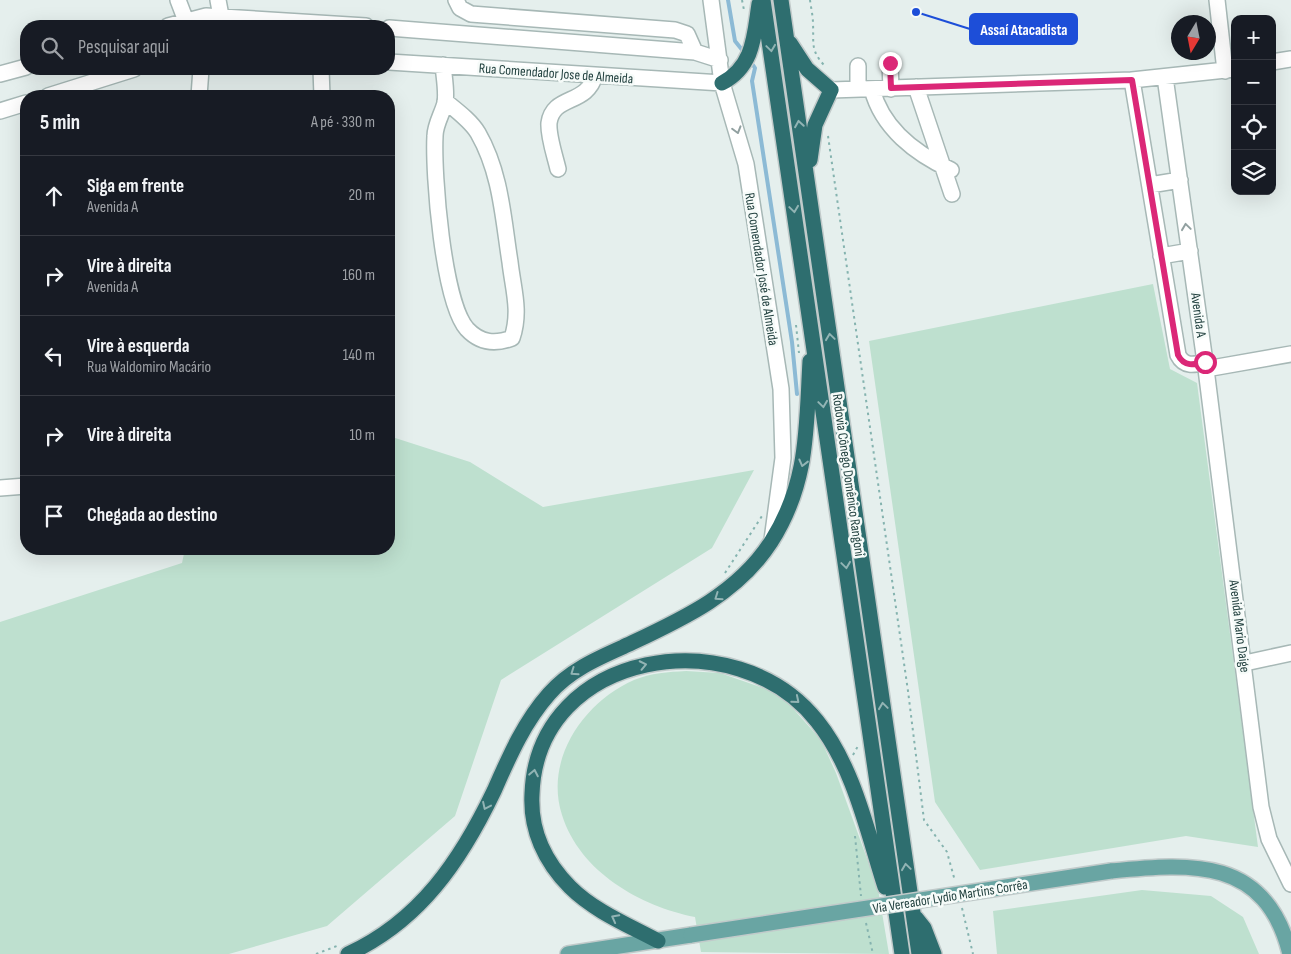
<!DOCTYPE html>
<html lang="pt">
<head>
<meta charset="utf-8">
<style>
	body { margin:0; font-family:"Sofia Sans Condensed",sans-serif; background:#20242c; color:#f1f3f6 }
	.controls { position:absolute; right:15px; top:15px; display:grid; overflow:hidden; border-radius:10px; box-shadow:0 5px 20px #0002 }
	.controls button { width:45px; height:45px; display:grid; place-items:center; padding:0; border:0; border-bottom:1px solid #363941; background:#171b24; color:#f1f3f6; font:25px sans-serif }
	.compass { position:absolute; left:1171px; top:15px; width:45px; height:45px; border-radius:50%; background:#171b24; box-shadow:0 5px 20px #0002; rotate:190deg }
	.stop { position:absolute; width:15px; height:15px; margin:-11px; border:4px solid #db2777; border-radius:50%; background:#fff }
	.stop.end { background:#db2777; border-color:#fff; box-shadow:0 1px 5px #0008 }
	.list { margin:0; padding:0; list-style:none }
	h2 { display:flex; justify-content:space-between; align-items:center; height:65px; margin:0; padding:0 20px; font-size:21px }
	h2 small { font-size:16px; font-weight:400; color:#9ea1a6 }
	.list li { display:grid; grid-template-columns:32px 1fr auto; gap:15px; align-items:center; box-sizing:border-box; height:80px; padding:0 20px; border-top:1px solid #363941 }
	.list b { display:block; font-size:19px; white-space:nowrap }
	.list p { margin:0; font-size:16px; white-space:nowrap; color:#9ea1a6 }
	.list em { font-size:16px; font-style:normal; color:#9ea1a6 }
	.icon { flex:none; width:28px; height:28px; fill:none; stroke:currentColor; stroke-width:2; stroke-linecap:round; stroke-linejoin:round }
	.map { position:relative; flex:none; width:1291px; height:954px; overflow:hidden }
	.search { position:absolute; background:#171b24; box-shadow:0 5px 20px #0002; left:20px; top:20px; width:375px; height:55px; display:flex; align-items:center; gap:12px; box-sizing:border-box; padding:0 18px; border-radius:20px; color:#9ea1a6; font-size:19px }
	.panel { position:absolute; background:#171b24; box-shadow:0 5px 20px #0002; left:20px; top:90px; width:375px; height:465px; border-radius:20px }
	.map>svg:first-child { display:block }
	.green { fill:#bee0cf }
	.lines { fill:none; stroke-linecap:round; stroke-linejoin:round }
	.stream { stroke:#8cbad5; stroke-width:4 }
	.minor-casing { stroke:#a7b8b6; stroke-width:18 }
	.major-casing { stroke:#c1caca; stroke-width:18 }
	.highway-casing { stroke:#c1caca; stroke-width:18 }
	.path { stroke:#85b3af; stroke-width:2; stroke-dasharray:2.5 4; stroke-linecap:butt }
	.minor { stroke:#fff; stroke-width:15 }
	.major { stroke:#69a5a3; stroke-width:15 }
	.highway { stroke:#2e6e6f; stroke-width:15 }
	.major-bridge-casing { stroke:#c1caca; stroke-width:18; stroke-linecap:butt }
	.major-bridge { stroke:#69a5a3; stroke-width:15 }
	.oneway { stroke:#92b4b4 }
	.oneway2 { stroke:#91a0a0 }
	.route { stroke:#db2777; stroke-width:6 }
	.labels { text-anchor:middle; stroke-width:5; stroke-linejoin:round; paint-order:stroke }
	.street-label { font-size:14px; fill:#234240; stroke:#f6fbf9 }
	.leader { fill:none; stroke:#1d4ed8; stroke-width:2 }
	.callout-dot { fill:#1d4ed8; stroke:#f6fbf9; stroke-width:2 }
	.callout { fill:#1d4ed8; stroke:#1d4ed8; stroke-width:2 }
	.callout-label { font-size:15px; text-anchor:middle; font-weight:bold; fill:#fff }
</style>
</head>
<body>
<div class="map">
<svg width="1291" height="954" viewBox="0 0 1291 954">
	<rect width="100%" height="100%" fill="#e5efed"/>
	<path class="green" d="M1153 284 1170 369 1197 383 1258 847 1186 836 980 870 935 802 869 341Z
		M389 436 470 462 543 507 754 470 712 548 501 680 455 816 327 926 229 954H0V622L182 563 185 549H389Z
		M686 671 720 673 769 690 789 704 821 740 836 773 878 889 889 954 701 952 695 917C640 906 580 872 562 815 544 759 584 702 634 680 651 673 668 672 686 671Z
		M1142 890 1211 896 1243 917 1259 954H997L993 911Z"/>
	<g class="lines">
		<path class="stream" d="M728 0 735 41 743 51
			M753 65 755 68 752 81 792 342 797 394"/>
		<g class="minor-casing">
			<path id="minor" d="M178 0 186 21
				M218 0 221 16
				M456 0 460 8 471 14 675 30 687 34 695 52
				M711 0 722 83 746 164 781 389 783 458 772 540
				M1217 0 1225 71
				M168 26 206 16 366 26
				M389 28 695 52 720 60
				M389 62 722 83
				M1272 62 1291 59
				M890 63 891 89
				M443 65C444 77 447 92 445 103 442 114 435 125 435 136 433 174 443 302 467 329 481 344 496 344 512 338 521 311 513 289 510 262 503 218 501 173 478 133 471 121 456 110 445 101
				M858 66V89
				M321 69 322 96
				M0 74 26 67
				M1165 77 1206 369 1261 807 1269 839 1291 884
				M1132 80 1178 355C1184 367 1194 365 1205 362
				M916 87 952 194
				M872 89C882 128 916 154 951 170
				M831 90 1132 80 1235 69
				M48 96 134 69
				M199 96 201 69
				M0 111 26 103
				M558 169C555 156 548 136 549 123 553 94 587 106 595 75
				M1150 185 1180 180
				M1161 256 1190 251
				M1206 369 1291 354
				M0 488 26 486
				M1245 663 1291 653"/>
		</g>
		<g class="major-casing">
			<path id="major" d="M1111 871C1192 863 1266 857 1290 954
				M568 954 691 935"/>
		</g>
		<g class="highway-casing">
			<path id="highway" d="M763 0 902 954
				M781 0 919 954
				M790 43 807 69 831 90 815 125 810 160
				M722 83C754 66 754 36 759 4
				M916 918 924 928 934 954
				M658 941C628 925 594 911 570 887 545 862 530 830 532 794 537 649 737 619 817 721 854 767 867 831 885 887
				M348 954C420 921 461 860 494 791 509 757 524 722 549 694 569 671 596 659 623 647 678 621 736 596 771 542 809 482 806 428 810 361"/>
		</g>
		<path class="path" d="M742 0 744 10
			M810 0C811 8 813 16 813 24 814 42 810 50 824 65
			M828 136 908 691 924 820 947 852 955 881
			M796 325 799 353
			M725 573 762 516
			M853 755 858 746
			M855 836 861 896
			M962 908 973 954
			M866 923 873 954
			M316 954 337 946"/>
		<use href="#minor" class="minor"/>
		<use href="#major" class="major"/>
		<use href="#highway" class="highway"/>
		<g class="major-bridge-casing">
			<path id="major-bridge" d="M691 935 1111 871"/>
		</g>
		<use href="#major-bridge" class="major-bridge"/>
	</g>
	<defs><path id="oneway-chevron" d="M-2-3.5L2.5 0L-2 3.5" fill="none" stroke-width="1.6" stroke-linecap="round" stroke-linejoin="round" transform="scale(1.25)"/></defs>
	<g class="oneway">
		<use href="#oneway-chevron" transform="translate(771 48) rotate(82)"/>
		<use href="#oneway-chevron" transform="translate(799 124) rotate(-99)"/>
		<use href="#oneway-chevron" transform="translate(794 209) rotate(82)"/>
		<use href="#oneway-chevron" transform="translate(830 337) rotate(-98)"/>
		<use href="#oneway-chevron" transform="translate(823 404) rotate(82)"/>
		<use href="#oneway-chevron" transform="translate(803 463) rotate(104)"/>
		<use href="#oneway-chevron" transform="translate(846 565) rotate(82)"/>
		<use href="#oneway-chevron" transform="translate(718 597) rotate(145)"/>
		<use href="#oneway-chevron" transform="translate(643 665) rotate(-12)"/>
		<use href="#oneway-chevron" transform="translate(574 672) rotate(145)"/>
		<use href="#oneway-chevron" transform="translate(796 700) rotate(40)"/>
		<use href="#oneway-chevron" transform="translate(883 706) rotate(-98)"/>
		<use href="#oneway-chevron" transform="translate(534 773) rotate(-79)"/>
		<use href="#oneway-chevron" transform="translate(486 806) rotate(115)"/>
		<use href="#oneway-chevron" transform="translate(906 867) rotate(-98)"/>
		<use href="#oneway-chevron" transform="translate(615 918) rotate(-152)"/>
	</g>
	<g class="oneway2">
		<use href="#oneway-chevron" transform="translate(737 130) rotate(74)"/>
		<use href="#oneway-chevron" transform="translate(1186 227) rotate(-98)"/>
	</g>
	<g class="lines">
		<path class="route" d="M890 63 891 88 1132 80 1178 355C1184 367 1194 365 1205 362"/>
	</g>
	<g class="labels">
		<g class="street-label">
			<text transform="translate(556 73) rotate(4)" y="5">Rua Comendador Jose de Almeida</text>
			<text transform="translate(762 269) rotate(81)" y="5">Rua Comendador José de Almeida</text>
			<text transform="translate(1199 315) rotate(82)" y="5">Avenida A</text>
			<text transform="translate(849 475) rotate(82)" y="5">Rodovia Cônego Domênico Rangoni</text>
			<text transform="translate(1240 626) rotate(83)" y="5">Avenida Mario Daige</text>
			<text transform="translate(950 896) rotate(-9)" y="5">Via Vereador Lydio Martins Corrêa</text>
		</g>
	</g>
	<path class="leader" d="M916 12L970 29"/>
	<circle class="callout-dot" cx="916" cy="12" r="5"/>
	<rect class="callout" x="970" y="14" width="107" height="30" rx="5"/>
	<g class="callout-label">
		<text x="1024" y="35">Assaí Atacadista</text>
	</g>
</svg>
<div class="controls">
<button>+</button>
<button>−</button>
<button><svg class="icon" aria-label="locate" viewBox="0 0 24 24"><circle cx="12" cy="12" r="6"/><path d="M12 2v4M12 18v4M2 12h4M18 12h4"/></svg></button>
<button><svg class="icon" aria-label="layers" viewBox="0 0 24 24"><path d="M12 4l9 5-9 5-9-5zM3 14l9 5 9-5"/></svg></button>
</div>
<svg class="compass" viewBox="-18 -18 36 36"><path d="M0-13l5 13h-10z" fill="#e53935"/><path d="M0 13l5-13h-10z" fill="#9ea1a6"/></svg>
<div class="stop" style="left:1205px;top:362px"></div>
<div class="stop end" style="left:890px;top:63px"></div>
<div class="search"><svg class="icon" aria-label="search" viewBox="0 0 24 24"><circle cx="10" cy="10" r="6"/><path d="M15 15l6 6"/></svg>Pesquisar aqui</div>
<section class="panel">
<h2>5 min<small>A pé · 330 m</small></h2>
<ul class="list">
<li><svg class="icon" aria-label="ahead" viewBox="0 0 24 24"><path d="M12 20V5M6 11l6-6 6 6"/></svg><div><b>Siga em frente</b><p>Avenida A</p></div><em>20 m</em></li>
<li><svg class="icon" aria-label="right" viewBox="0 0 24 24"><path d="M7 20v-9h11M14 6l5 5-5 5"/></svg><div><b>Vire à direita</b><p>Avenida A</p></div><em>160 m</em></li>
<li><svg class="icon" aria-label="left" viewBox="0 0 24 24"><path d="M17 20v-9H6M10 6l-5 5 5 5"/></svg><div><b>Vire à esquerda</b><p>Rua Waldomiro Macário</p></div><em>140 m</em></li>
<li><svg class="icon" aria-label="right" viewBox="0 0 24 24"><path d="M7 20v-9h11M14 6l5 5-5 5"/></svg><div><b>Vire à direita</b></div><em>10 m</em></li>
<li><svg class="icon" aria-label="arrive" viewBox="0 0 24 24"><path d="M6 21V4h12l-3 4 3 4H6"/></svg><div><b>Chegada ao destino</b></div></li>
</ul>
</section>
</div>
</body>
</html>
